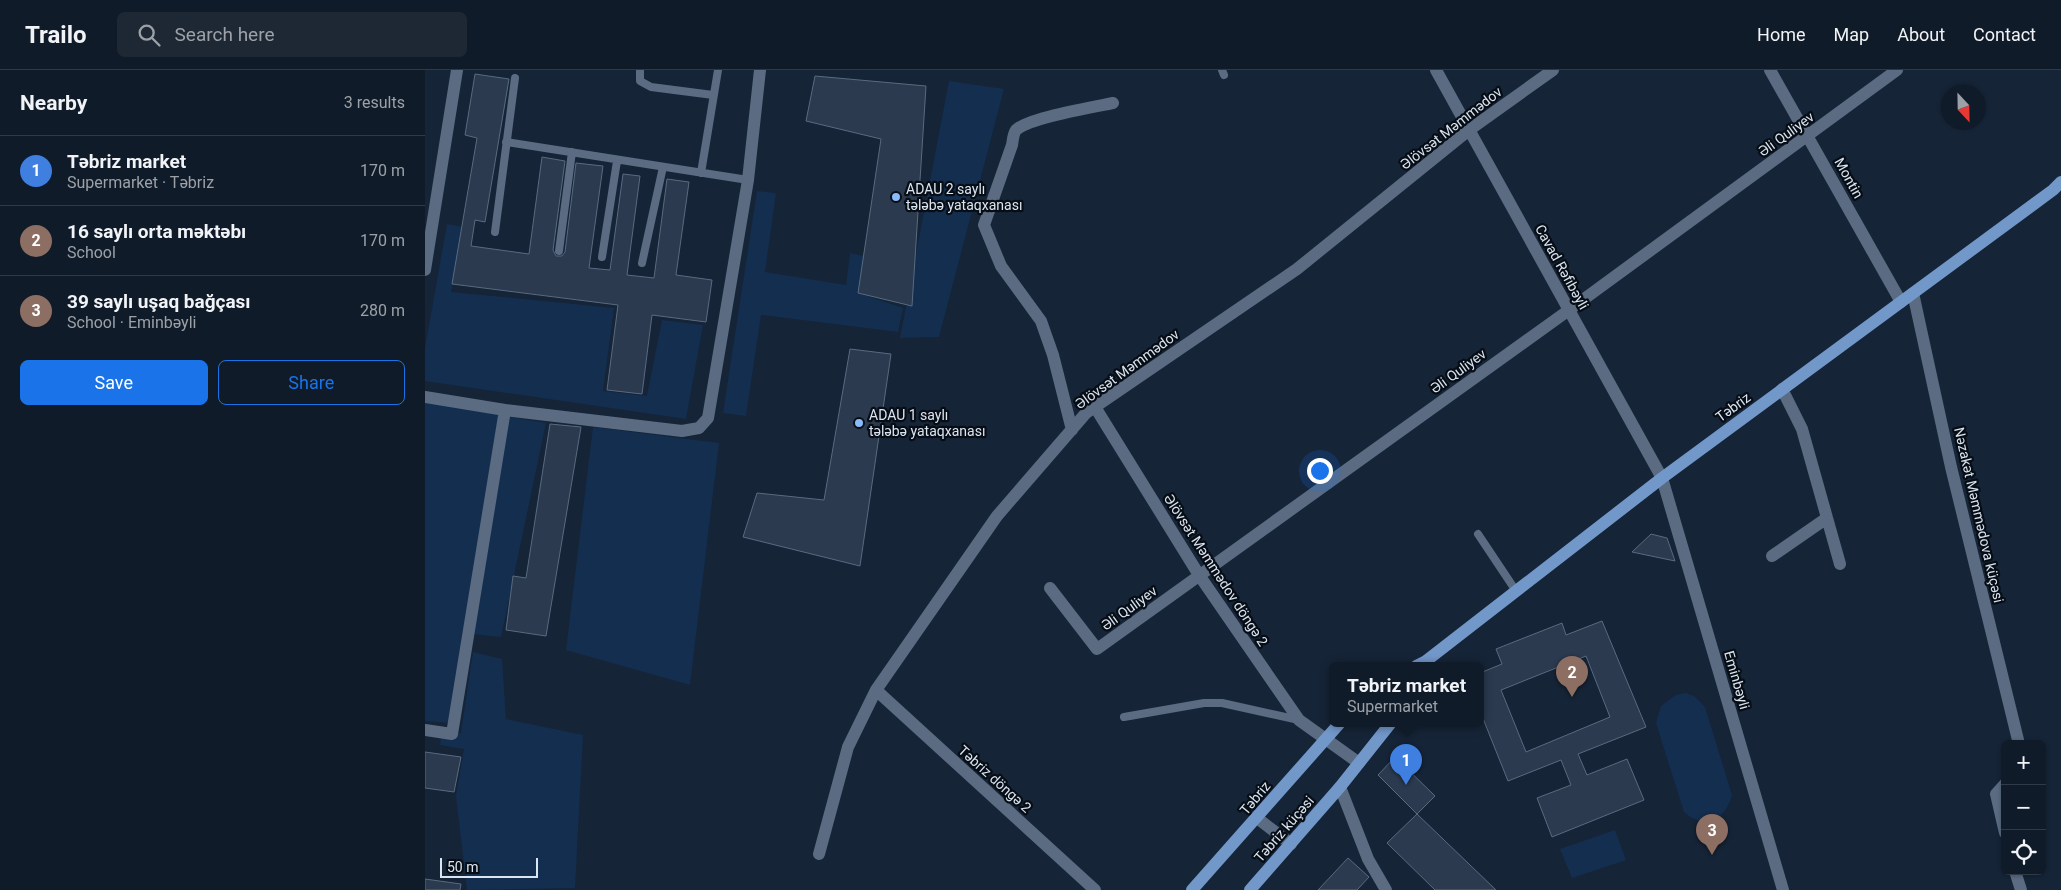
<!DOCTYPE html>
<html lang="en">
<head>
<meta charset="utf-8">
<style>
	body { margin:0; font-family:Roboto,sans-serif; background:#1e2835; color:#f1f3f6 }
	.controls { position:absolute; right:15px; bottom:15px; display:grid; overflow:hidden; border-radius:8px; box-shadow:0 1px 4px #0004 }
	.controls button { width:45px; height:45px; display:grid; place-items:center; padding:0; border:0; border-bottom:1px solid #303946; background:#101b29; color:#f1f3f6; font:25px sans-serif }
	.compass { position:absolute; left:1516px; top:15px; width:45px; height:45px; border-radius:50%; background:#101b29; box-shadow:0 1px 4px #0004; rotate:158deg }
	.scale { position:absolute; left:15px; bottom:12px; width:98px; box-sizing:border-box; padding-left:5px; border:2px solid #dbe5f2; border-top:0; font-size:14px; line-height:18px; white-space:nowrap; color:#dbe5f2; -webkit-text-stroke:4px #070d15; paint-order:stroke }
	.you { position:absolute; left:894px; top:400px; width:18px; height:18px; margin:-12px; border:4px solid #fff; border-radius:50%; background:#1a73e8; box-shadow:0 0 0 8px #1a73e833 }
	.badge { display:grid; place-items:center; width:32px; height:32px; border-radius:50%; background:#1a73e8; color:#fff; font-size:16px; font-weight:700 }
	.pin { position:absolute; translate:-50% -41px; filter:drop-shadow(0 1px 2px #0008) }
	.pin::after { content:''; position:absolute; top:26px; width:18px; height:15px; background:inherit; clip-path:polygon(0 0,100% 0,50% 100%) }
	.popup { position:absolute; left:904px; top:592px; width:155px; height:65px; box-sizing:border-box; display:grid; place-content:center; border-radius:8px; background:#101b29; filter:drop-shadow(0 1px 4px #0005); font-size:16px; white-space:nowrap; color:#9ca1a8 }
	.popup b { font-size:19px; color:#f1f3f6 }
	.popup::after { content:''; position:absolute; left:50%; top:100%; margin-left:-10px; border:10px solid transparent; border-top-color:#101b29 }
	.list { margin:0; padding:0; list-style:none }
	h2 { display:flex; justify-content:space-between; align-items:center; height:65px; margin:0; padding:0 20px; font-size:21px }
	h2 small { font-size:16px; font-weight:400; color:#9ca1a8 }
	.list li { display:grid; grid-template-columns:32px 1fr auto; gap:15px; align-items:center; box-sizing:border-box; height:70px; padding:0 20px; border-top:1px solid #303946 }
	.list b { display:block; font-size:19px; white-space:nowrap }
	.list p { margin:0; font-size:16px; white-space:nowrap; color:#9ca1a8 }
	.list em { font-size:16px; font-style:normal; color:#9ca1a8 }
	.actions { display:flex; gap:10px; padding:15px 20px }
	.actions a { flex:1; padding:11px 0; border:1px solid #1a73e8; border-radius:8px; text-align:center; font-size:18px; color:#1a73e8 }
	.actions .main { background:#1a73e8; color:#fff }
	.icon { flex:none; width:28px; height:28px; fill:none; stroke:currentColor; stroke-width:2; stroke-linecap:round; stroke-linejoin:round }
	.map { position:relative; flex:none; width:1636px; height:820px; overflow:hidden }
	header { display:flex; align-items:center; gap:30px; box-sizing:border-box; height:70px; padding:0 25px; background:#101b29; border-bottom:1px solid #303946 }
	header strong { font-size:24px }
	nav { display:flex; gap:28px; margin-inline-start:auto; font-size:18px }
	.search { width:350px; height:45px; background:#1e2835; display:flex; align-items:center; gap:12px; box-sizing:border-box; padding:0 18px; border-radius:8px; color:#9ca1a8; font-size:19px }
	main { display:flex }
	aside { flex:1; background:#101b29 }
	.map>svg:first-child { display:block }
	.green { fill:#142e4f }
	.building { fill:#2b3a4f; stroke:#596b81; fill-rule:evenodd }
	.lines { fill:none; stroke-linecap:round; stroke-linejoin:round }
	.service { stroke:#5a6b82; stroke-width:8 }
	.minor { stroke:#5a6b82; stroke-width:12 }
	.secondary { stroke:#5a6b82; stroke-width:12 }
	.primary { stroke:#7297c9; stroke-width:12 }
	.poi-dot { fill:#88bafc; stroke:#070d15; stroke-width:2 }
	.labels { text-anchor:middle; stroke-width:4.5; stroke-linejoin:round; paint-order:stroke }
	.street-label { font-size:14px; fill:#dbe5f2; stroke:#070d15 }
	.poi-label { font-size:14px; fill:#dbe5f2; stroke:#070d15; text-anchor:start }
</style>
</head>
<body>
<header>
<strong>Trailo</strong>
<div class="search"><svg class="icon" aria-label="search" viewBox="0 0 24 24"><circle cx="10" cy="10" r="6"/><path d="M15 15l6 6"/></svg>Search here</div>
<nav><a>Home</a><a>Map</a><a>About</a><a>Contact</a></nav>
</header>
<main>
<aside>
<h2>Nearby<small>3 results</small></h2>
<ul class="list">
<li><span class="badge" style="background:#3f7fe0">1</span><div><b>Təbriz market</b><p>Supermarket · Təbriz</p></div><em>170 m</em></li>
<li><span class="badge" style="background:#8d6e63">2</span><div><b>16 saylı orta məktəbı</b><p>School</p></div><em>170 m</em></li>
<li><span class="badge" style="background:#8d6e63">3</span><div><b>39 saylı uşaq bağçası</b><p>School · Eminbəyli</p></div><em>280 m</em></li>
</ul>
<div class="actions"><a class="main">Save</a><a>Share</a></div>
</aside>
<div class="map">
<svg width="1636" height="820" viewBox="0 0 1636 820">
	<rect width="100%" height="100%" fill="#152437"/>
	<path class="green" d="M524 11 579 19 514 267 475 268Z
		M332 121 351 123 340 202 421 215 425 183 439 186 433 223 478 238 473 262 336 245 321 346 298 343Z
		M22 154 38 157 26 222 189 238 178 321 222 326 237 250 278 255 261 349 0 311V278Z
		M0 332 121 353 76 567 38 563 25 653 0 651Z
		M168 357 294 373 265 615 141 580Z
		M48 582 77 589 81 649 158 665 150 818 42 820 31 726 39 679 15 675 16 667 36 663Z
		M1261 623 1269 626 1280 637 1307 725C1300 750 1281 761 1259 742L1231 653 1236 636 1251 625Z
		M1190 760 1201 790 1147 808 1135 779Z"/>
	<path class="building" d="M50 4 84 9 60 152 50 150 46 176 104 184 117 87 140 91 128 180 131 186H137L140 182 151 93 178 96 164 198 185 200 198 104 215 106 202 205 229 208 242 109 264 112 251 205 287 210 281 252 227 245 217 324 182 320 193 235 27 214 52 68 40 65Z
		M390 6 501 16 487 236 433 223 456 69 381 51Z
		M425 279 466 284 435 496 318 467 332 423 399 430Z
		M125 354 156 357 121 566 81 560 88 506 101 508Z
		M1226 464 1242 468 1250 491 1207 482Z
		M1177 551 1221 657 1153 684 1162 705 1202 689 1219 730 1127 767 1112 728 1146 715 1136 690 1083 711 1055 641V603L1077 594 1071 579 1137 553 1141 565ZM1161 586 1185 647 1101 682 1076 620Z
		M0 682 36 687 29 722 0 718Z
		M970 687 1010 726 992 744 953 705Z
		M992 744 1071 820H1010L962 773Z
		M923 788 944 807 932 820H893Z
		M0 809 36 814 35 820H0Z"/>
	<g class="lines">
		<path class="service" d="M215 0V11L226 17 288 25
			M797 0 799 5
			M81 72 323 110
			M276 103 293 0
			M70 162 90 8
			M134 181 147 82
			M177 187 192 91
			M217 193 238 97
			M1053 464 1091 521
			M699 647 779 633H797L874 650"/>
		<path class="minor" d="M1011 0 1237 408 1358 820
			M1345 0 1476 232
			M0 200 32 0
			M1488 223 1526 397 1594 674
			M1357 319 1377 359 1415 494
			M0 327 80 340 257 361 274 358 283 348 323 110 335 0
			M670 337 774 505 874 650 934 693
			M647 360 628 285 616 251 576 196 559 155 587 75C588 70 588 64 591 60 603 48 668 37 688 33
			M1347 486 1402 448
			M625 518 672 579 1144 240 1472 0
			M451 620 670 820
			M0 660 27 664 80 340
			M1580 714 1571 724 1580 763
			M915 717 943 789 961 820
			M394 784 423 677 451 620 572 446 661 343 872 199 1044 60 1128 0
			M1590 801 1596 820"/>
		<path class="secondary" d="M832 748 866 774"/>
		<path class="primary" d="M991 596 1001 591 1237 408 1628 120 1636 112
			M767 820 914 654
			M825 820 915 717 965 654"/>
	</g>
	<g class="poi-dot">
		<circle cx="471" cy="127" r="5"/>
		<circle cx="434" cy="353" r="5"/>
	</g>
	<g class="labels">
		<g class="street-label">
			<text transform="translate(1026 58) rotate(-38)" y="5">Əlövsət Məmmədov</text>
			<text transform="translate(1361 64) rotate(-36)" y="5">Əli Quliyev</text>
			<text transform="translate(1424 108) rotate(61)" y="5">Montin</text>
			<text transform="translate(1137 197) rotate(61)" y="5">Cavad Rəfibəyli</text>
			<text transform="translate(702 299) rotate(-36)" y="5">Əlövsət Məmmədov</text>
			<text transform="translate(1033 301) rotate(-36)" y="5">Əli Quliyev</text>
			<text transform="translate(1308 337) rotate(-36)" y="5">Təbriz</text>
			<text transform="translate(1554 445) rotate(77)" y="5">Nəzakət Məmmədova küçəsi</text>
			<text transform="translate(791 500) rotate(57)" y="5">Əlövsət Məmmədov döngə 2</text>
			<text transform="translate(704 538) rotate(-36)" y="5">Əli Quliyev</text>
			<text transform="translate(1312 610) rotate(74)" y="5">Eminbəyli</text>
			<text transform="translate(570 709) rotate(42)" y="5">Təbriz döngə 2</text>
			<text transform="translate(830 728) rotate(-50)" y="5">Təbriz</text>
			<text transform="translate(859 759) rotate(-49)" y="5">Təbriz küçəsi</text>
		</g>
		<g class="poi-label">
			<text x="481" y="124">ADAU 2 saylı<tspan x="481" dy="16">tələbə yataqxanası</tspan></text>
			<text x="444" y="350">ADAU 1 saylı<tspan x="444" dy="16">tələbə yataqxanası</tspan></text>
		</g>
	</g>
</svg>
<div class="controls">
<button>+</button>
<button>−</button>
<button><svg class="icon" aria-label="locate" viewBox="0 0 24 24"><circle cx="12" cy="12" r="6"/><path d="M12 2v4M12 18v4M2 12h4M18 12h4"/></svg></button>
</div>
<svg class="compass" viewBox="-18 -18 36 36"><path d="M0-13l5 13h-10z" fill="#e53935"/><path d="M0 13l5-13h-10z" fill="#9ca1a8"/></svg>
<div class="scale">50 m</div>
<div class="you"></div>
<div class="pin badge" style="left:981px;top:715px;background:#3f7fe0">1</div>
<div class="popup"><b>Təbriz market</b>Supermarket</div>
<div class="pin badge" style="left:1147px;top:627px;background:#8d6e63">2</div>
<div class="pin badge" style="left:1287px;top:785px;background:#8d6e63">3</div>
</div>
</main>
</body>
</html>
